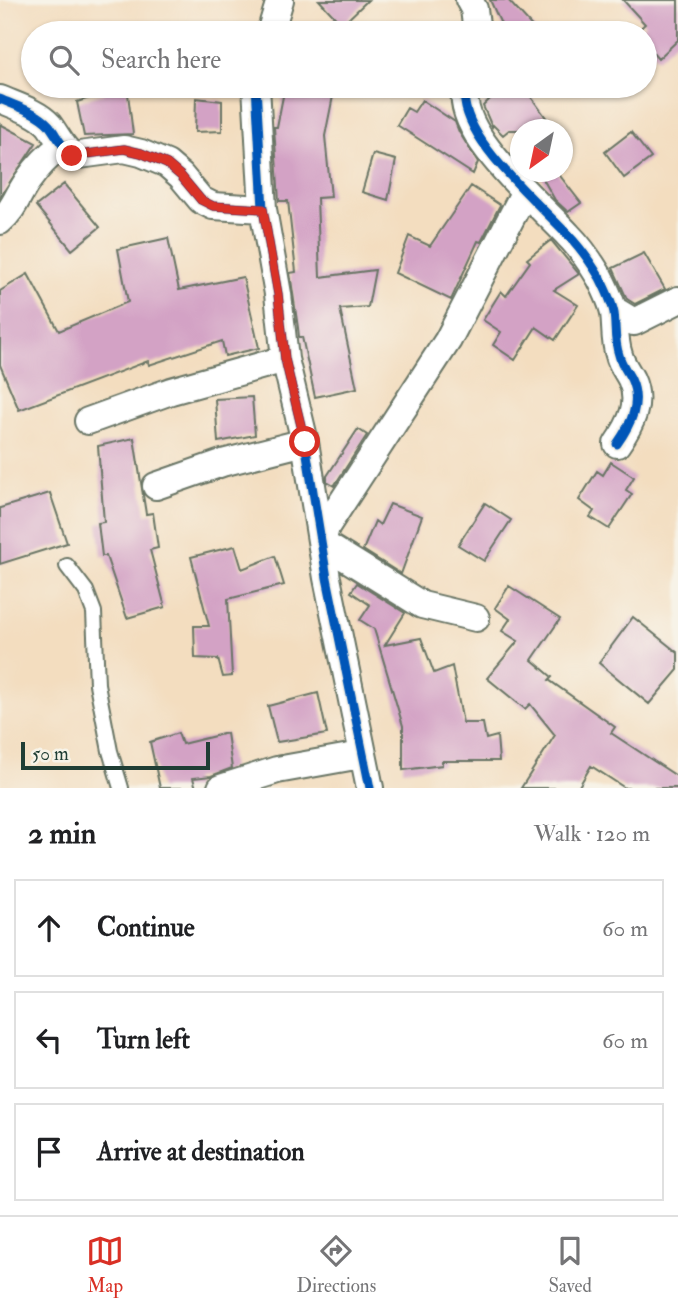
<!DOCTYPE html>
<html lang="en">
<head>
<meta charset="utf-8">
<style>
	body { margin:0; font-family:"IM FELL Double Pica",serif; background:#f6f6f6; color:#202124 }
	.compass { position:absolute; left:510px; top:119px; width:63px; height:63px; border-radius:50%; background:#fff; box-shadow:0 2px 5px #0004; rotate:213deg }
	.scale { position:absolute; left:21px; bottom:18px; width:189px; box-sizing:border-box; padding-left:7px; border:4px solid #1f3d34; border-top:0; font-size:19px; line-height:24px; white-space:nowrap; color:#1f3d34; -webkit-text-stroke:5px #f7f3e8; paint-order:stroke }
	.stop { position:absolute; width:21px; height:21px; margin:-16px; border:5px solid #d93025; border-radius:50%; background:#fff }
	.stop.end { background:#d93025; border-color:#fff; box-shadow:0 2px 7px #0008 }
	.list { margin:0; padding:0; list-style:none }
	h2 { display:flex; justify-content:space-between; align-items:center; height:91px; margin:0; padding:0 28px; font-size:30px }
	h2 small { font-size:23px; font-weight:400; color:#757577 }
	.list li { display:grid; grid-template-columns:46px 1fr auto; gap:21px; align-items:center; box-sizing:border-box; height:98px; margin:0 14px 14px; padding:0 14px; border:2px solid #e0e0e0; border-radius:0px }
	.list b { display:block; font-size:26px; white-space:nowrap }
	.list em { font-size:23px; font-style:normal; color:#757577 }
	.icon { flex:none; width:38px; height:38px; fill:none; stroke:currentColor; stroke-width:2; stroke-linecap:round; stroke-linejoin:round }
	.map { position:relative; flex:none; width:678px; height:788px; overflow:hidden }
	.search { position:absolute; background:#fff; box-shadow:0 2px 5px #0004; left:21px; right:21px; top:21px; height:77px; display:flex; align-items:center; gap:18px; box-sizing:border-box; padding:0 24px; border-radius:38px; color:#757577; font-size:26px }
	.sheet { height:427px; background:#fff }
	nav { display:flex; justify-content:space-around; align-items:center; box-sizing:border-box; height:98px; border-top:2px solid #e0e0e0; background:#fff; font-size:19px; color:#757577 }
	nav a { display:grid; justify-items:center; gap:4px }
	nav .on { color:#d93025 }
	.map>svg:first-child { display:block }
	.building { fill:#d3a2c5 }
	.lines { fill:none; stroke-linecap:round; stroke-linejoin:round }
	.lane-casing { stroke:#697565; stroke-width:18 }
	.street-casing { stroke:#697565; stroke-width:30 }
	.lane { stroke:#fff; stroke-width:14 }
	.street { stroke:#fff; stroke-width:26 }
	.cycleway-casing { stroke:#f7f3e8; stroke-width:13 }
	.cycleway { stroke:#0057b8; stroke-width:9 }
	.route { stroke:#d93025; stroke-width:9 }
</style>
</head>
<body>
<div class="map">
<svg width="678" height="788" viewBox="0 0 678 788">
	<rect width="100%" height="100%" fill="#f7f3e8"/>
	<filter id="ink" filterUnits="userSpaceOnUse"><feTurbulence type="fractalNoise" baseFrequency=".0143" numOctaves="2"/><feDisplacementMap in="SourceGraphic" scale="14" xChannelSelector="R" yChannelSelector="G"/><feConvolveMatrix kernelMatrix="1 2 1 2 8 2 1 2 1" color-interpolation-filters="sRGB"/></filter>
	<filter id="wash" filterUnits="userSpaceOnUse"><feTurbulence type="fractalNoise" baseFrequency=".00686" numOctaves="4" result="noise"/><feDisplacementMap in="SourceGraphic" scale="28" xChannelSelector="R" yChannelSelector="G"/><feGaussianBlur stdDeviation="1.57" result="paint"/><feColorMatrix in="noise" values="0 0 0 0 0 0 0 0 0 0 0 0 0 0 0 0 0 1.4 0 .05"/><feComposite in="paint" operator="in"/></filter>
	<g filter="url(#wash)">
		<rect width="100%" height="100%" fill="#f3ddbf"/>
		<g id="blocks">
			<path class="building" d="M319 0H368L342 25Z
				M490 0H508L538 33H505Z
				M623 0H678V40L658 59 645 44V33H635L645 24Z
				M105 86H127L133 134 84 136 77 102 105 93Z
				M285 86H335L325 136 331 197 317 198 320 277 375 270 368 307 340 309 357 388 315 397 302 337H299L298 328 290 273 296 272 288 201H279L274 127H277Z
				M503 86H523L555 130H509L503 135 493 125 492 127 483 106Z
				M196 98 222 101V131L195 132Z
				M422 100 455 122 459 132 478 162 473 174 397 125 407 108 414 112Z
				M0 124 36 143 0 197Z
				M631 132 651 158 624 178 605 152Z
				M373 154 396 160 388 200 362 192Z
				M539 172H557L581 203 568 212 555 200Z
				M64 184 100 227 72 250 36 206Z
				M471 186 500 205 481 242 478 241 451 300 395 273 409 236 430 246Z
				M168 238 179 290 243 277 259 348 225 356 222 341 149 365 148 361 19 410 0 365V291L28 274 59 331 128 302 118 249Z
				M551 240 579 274 554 290 578 305 555 340 536 327 515 360 493 345 501 332 483 320 501 291 506 296 530 262 527 259Z
				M644 253 665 289 635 304 627 299 613 268Z
				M252 397 255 435 218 442 215 399Z
				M358 429 367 435 334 486 327 482V476Z
				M134 438 146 514 153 513 158 548 150 550 165 607 127 618 106 556H102L98 523 104 522 98 446Z
				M611 462 634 477 626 490 632 494 609 529 590 517 594 511 579 500 597 471 603 475Z
				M50 493 67 543 0 564V508Z
				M485 503 511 520 484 561 458 545Z
				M390 504 422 516 401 574 363 550 375 521 380 525Z
				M235 546 242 569 275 556 284 585 228 599 232 676 223 677 218 659 195 658 194 626H209L191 557Z
				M357 583 405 613 385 645 421 638 434 673 452 666 463 723H483L486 739 497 736 499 761H442V765L403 770V726L374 629 360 620 370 605 351 592Z
				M509 586 560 619 532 660 552 677 549 680 615 727 611 733 678 777V788H625L591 766 578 788H521L555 735 530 704 525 709 487 678 518 641 502 631 510 619 495 608Z
				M633 617 678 653V670L649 704 599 663Z
				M318 693 327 734 277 742 268 706Z
				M178 733 182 744 227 733 232 768 211 776 193 778 196 788H160L150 742Z"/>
		</g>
	</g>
	<g filter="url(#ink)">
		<use href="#blocks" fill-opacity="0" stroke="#697565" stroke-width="2"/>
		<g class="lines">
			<g class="lane-casing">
				<path id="lane" d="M67 566 86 591 94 612 97 684 110 751 121 788"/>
			</g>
			<g class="street-casing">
				<path id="street" d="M469 0 474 9 477 33
					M270 33 280 0
					M256 86 263 209 278 294 285 359 305 442 327 578 370 788
					M466 86C452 132 540 204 568 235 581 248 591 263 600 278 605 288 612 302 614 313 616 327 614 341 619 355 621 364 627 371 631 379 642 403 631 424 617 444
					M0 99C16 106 37 112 49 125 57 136 62 147 72 156L124 149 141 153 167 164 181 176 201 200 213 206 263 209
					M0 221C16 207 17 195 29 179 38 166 49 155 61 146
					M614 310 634 322 678 300
					M88 421 171 391 285 359
					M156 486 222 463 305 442
					M322 543 326 527 448 340 524 193
					M322 543 422 605 476 618
					M221 788 277 770 361 755"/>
			</g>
			<use href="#lane" class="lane"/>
			<use href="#street" class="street"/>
			<g class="cycleway-casing">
				<path id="cycleway" d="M256 86 263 209 278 294 285 359 305 442 327 578 370 788
					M466 86C452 132 540 204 568 235 581 248 591 263 600 278 605 288 612 302 614 313 616 327 614 341 619 355 621 364 627 371 631 379 642 403 631 424 617 444
					M0 99C16 106 37 112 49 125 57 136 62 147 72 156L124 149 141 153 167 164 181 176 201 200 213 206 263 209"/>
			</g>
			<use href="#cycleway" class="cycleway"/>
		</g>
	</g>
	<g class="lines" filter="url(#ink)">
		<path class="route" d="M72 156 124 149 141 153 167 164 181 176 201 200 213 206 263 209 278 294 285 359 305 442"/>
	</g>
</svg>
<svg class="compass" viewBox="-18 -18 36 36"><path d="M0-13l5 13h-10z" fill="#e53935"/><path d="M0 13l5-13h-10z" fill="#757577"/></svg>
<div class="scale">50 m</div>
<div class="stop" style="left:305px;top:442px"></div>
<div class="stop end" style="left:72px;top:156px"></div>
<div class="search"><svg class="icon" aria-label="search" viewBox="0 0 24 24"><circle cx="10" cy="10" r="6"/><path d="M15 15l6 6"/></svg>Search here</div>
</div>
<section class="sheet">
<h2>2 min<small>Walk · 120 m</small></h2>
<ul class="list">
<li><svg class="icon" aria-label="ahead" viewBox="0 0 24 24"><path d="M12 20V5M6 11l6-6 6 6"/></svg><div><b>Continue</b></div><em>60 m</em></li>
<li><svg class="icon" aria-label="left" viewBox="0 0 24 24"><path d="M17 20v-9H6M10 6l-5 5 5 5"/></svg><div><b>Turn left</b></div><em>60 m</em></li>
<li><svg class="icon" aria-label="arrive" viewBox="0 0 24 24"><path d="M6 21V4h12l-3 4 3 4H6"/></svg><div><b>Arrive at destination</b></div></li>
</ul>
</section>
<nav>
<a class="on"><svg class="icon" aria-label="map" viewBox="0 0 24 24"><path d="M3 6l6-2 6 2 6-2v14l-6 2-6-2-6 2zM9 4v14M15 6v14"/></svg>Map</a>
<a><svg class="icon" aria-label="directions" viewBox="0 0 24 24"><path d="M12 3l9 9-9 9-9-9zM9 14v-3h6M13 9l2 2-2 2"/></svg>Directions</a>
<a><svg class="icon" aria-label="saved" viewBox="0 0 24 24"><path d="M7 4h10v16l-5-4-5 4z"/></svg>Saved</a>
</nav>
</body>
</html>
